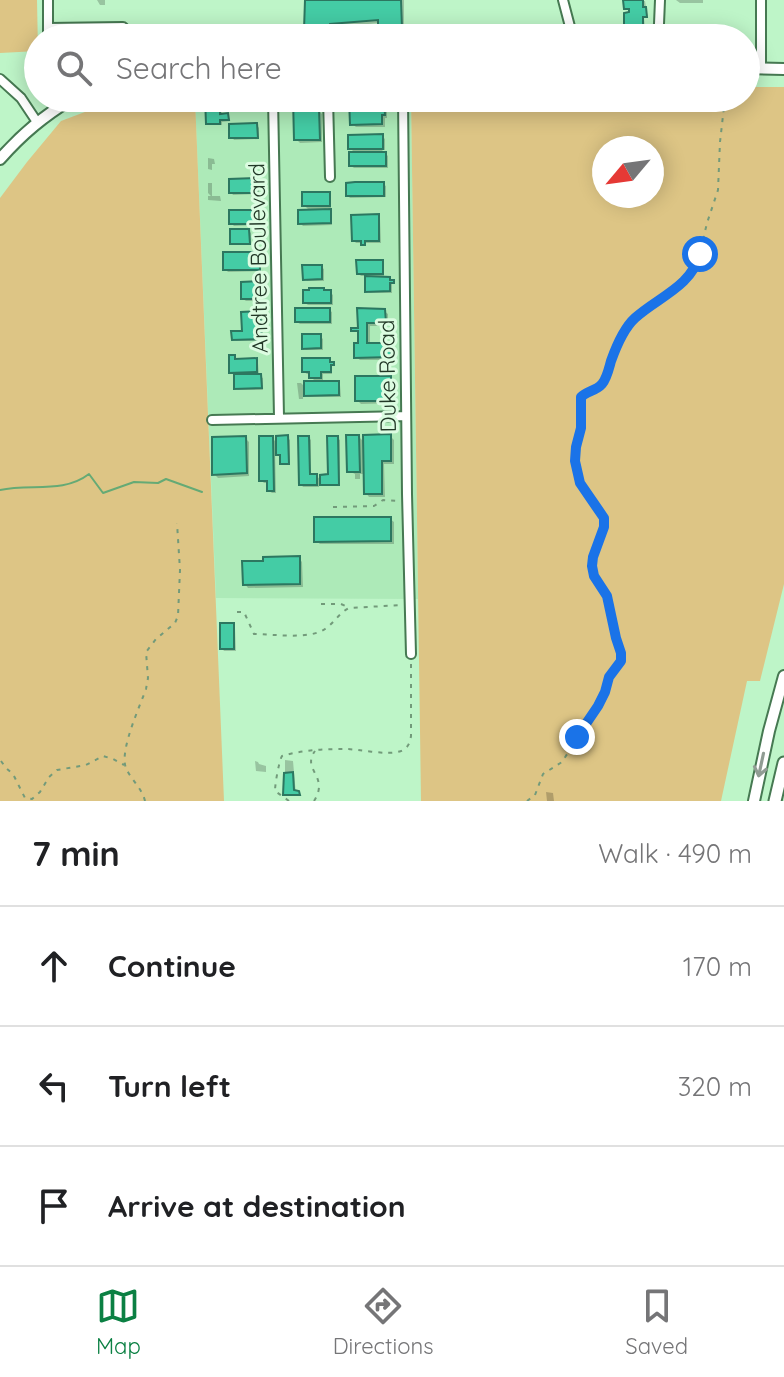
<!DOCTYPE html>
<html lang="en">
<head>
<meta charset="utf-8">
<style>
	body { margin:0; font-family:Quicksand,sans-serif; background:#f6f6f6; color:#202124 }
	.compass { position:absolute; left:592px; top:136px; width:72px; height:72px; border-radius:50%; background:#fff; box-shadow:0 4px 20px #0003; rotate:241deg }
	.stop { position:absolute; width:24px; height:24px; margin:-18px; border:6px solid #1a73e8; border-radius:50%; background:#fff }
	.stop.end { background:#1a73e8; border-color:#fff; box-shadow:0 2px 8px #0008 }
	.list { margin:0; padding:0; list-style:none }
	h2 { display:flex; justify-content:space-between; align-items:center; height:104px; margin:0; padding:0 32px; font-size:34px }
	h2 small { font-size:26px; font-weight:400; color:#757577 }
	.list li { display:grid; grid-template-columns:52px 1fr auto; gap:24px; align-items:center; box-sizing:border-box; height:120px; padding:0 32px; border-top:2px solid #e0e0e0 }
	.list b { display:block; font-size:30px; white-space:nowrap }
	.list em { font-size:26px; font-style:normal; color:#757577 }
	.icon { flex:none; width:44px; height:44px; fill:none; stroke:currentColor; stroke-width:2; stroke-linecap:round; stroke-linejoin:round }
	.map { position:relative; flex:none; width:784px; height:801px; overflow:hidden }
	.search { position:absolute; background:#fff; box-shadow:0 4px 20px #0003; left:24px; right:24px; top:24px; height:88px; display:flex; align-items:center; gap:20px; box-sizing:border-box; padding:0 28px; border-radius:44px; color:#757577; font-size:30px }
	.sheet { height:464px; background:#fff }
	nav { display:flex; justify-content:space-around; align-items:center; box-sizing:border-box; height:112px; border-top:2px solid #e0e0e0; background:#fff; font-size:22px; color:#757577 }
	nav a { display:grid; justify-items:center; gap:4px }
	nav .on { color:#0b8043 }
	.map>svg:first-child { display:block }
	.built { fill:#adeab8 }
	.green { fill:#ddc585; fill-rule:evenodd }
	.shadow { fill:#0003 }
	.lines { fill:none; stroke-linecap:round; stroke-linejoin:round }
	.stream { stroke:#65aa75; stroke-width:2 }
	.building { fill:#44cca5; stroke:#2c7760; stroke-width:2 }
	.minor-casing { stroke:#467952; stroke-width:12 }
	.major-casing { stroke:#467952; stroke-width:14 }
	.highway-casing { stroke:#467952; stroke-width:15 }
	.path { stroke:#729a7a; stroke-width:2; stroke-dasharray:4 6; stroke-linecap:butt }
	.minor { stroke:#fff; stroke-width:8 }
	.major { stroke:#fff; stroke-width:10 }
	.highway { stroke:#fff; stroke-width:11 }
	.oneway { stroke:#909c93 }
	.route { stroke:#1a73e8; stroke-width:10 }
	.labels { text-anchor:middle; stroke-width:6; stroke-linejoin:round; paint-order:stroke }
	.street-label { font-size:22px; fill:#223827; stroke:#dcfce1 }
</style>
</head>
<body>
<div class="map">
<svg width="784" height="801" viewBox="0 0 784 801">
	<rect width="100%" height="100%" fill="#bef5c8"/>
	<path class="built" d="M195 98H411L418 599 216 598Z"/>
	<path class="green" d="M0 0H37L38 51 0 53Z
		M746 87H784V584L760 681H747L721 801H421L411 98H746ZM652 148V196H604V148Z
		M122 98H195L224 801H0V198L27 162 61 121Z"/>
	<path class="shadow" d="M97 0H105V5H100Z
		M307 0H404V31H384L380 27V23L333 27 332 31 310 33 306 30Z
		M625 0 645 1 648 18H644L645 28 629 29 626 26 631 10 626 8Z
		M676 0H703V3H680Z
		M207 98H221L222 116 228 115 230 121 222 122V125H210L208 123Z
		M295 98H309L311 110H318L322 114V142L300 143 296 139Z
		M352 98H387V118H385V127H356L352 124Z
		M257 125 259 128V139L234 140 232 137Z
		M382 136 385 139V150H382L388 156V168H354L351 166 356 154 350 148Z
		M208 158 214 159 215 164H212V170L208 169Z
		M256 180 259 183V194L233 195 231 192Z
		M208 183H212V196H220L221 201 208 200V196H211L208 193Z
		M383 184 386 186V197L350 198 348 196Z
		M329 194 331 196V208H326L332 214V225L303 226 300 223 310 211 304 205Z
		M256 212 259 214V225L234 226 231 223Z
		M378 216 380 219 381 243H366L365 246 362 243H356L354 241Z
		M249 231 251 233V245H235L232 243Z
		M259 254 261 256V271L228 272 225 269Z
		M382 262 384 264V279H389L392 281V293H370L367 291V276H361L359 274Z
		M321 267 324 269V281H307L305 279Z
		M259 283 261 286 260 301H246L243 299Z
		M326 292H330L333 295V305H308L305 303Z
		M329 310 332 312V324H300L297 322Z
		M359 310 384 311 388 314V326H370V345H390L393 348 394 360H360L356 357 360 345Z
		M259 313 262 316 263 341H236L234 339 244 333Z
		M320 336 323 339V350H306L304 348Z
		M234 357 236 360H256L258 363 259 376 263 378V390H238L236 388V375L231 372Z
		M330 360 332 362V374H323V383H338L340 385 341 397H308L303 392V399H299L297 383H301L306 388 317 383 311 377V374H307L304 372Z
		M390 378 394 381V403L361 404 357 400Z
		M390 436 394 440V464H384L385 497H369L366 493 365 474H360V479H355V474L349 471 359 437 365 443Z
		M287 437 290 440V465H284L281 457 275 451 276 493H272L269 491V483H264L261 480 272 438 278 444Z
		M245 438 249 442V476L218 478 214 474Z
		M309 438 311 440V476H317L322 482 330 476 337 438 340 440V486H325L319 481V487H303L301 484Z
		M390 519 394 522V544H320L316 541Z
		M299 558 302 562 303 587 248 588 245 584 265 563Z
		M233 625 235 628 236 651H224L222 648Z
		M285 760 293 761 296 795 285 794Z
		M255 761 258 762 259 764 266 766V772L256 771Z
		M546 792 553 793 554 801H547Z"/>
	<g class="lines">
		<path class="stream" d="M0 490C30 483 63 494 89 474L103 493 134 482 158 483 166 479 202 492"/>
	</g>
	<path class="building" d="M305 0H401L402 28H378V20L330 24 329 28 304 30Z
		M623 0H643V7H646L647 17H643V26L624 27V13L629 12V9H624Z
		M205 98H220V114L228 113 229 120H220V124H206Z
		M293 98H308V108H319L320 140H294Z
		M349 98H384L385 115H382V124L350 125Z
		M257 123 258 138H229V124Z
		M383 134V149H348V135Z
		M349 152H386V166H349Z
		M257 178V193H229V179Z
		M355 182H384V196H346V183Z
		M302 192H330V206H302Z
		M331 209V223L298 224V210Z
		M229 210H257V224H229Z
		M379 214V241H365V245H361V241H352L351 215Z
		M230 229H249L250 244H230Z
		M223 252H259L260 270H223Z
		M356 260H383V274H357Z
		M302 265H322V279L303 280Z
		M365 276 390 277V280H394V283H390V291L365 292Z
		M260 281 259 299H241V282Z
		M309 288H324V290H331V303H303V290H309Z
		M295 308H330V322H295Z
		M357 308 385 309 386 323H367V343H391V357L354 358V343H358V331H351V328H358Z
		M260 311 262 339 232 340 231 331H242L241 312Z
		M302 334H321V348L302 349Z
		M229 355H235V359L257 358V372L229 373Z
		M302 358H330V362H334V365H331V372H321V378H309V372H302Z
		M234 374H261L262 388 234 389Z
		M355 376H391V401H355Z
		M304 381H339V395L304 396Z
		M391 434V461H382V494H364L363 435Z
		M288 435 289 464H280V455H276V436Z
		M346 435H359L360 472H347Z
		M246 436 247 473 212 475V437Z
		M259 436H273L274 491H267V481H259Z
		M298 436H309L310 474H317V485H299Z
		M327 436H338L339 485H320V475L328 474Z
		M314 517H391V541L314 542Z
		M300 556V584L243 585 242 561H263V557Z
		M220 623H234V649H220Z
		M293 772 294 790 299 791 300 795H283L284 773Z"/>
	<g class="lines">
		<g class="minor-casing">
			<path id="minor" d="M563 0 573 38
				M761 0V68
				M48 28V0
				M48 38V28L123 27 130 35V38
				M656 38 659 24 660 0
				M0 79 21 98 37 122
				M273 98 279 417
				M328 98 330 177
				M403 98 407 494 411 654
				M212 420 406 416"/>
		</g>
		<g class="major-casing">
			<path id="major" d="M746 68 784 69
				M0 159C23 133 44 116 73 98
				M754 801 769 731 784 676"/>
		</g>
		<g class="highway-casing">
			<path id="highway" d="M775 801 784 763"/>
		</g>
		<path class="path" d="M333 507 374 506 383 500 398 501
			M321 604H341L348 607
			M237 612H244L254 634C273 634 309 640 325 629 334 623 339 613 349 608L402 605
			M1 761 6 768 13 774 25 798 32 799 40 792 49 777 57 770 86 765 103 756 113 759 124 765
			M145 801C142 788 131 780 126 768 119 751 140 706 146 689L148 678 146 652 156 639 175 623 178 616 180 570 177 523
			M289 801 275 791C275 784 279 761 282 756 302 750 324 749 345 749 360 749 387 756 401 751 408 748 410 743 411 736V663
			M314 801C330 776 301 770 315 751
			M527 801 535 795 543 774 562 762 598 706 605 692 609 677 621 661V653L616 638 607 596 594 576 592 566 593 557 604 527V518L584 490 577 473 576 447 581 428V397L585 393 601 385 613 356 634 319 683 283 697 265 707 223 718 190 720 142 725 98"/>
		<use href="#minor" class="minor"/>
		<use href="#major" class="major"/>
		<use href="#highway" class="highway"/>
	</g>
	<defs><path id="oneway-shaft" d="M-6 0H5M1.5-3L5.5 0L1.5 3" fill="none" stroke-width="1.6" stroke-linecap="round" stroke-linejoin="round" transform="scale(2)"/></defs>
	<use class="oneway" href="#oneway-shaft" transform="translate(761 765) rotate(102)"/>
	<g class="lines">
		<path class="route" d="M577 737 598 706 605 692 609 677 621 661V653L616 638 607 596 594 576 592 566 593 557 604 527V518L580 483 575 461 576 447 581 428V397C587 391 596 391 602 384 607 378 609 368 611 361 616 347 624 328 635 318 658 297 691 287 700 254"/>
	</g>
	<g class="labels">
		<g class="street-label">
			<text transform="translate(258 258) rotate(-91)" y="8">Andtree Boulevard</text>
			<text transform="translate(387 376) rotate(-91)" y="8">Duke Road</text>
		</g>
	</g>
</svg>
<svg class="compass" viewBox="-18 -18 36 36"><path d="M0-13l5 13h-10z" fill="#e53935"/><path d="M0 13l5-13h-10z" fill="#757577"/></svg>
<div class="stop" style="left:700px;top:254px"></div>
<div class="stop end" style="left:577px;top:737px"></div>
<div class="search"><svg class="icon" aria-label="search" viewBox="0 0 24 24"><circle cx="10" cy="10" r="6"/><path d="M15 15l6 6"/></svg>Search here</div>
</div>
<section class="sheet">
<h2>7 min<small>Walk · 490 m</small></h2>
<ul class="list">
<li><svg class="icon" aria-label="ahead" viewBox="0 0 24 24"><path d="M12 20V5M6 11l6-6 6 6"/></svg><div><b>Continue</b></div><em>170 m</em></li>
<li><svg class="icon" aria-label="left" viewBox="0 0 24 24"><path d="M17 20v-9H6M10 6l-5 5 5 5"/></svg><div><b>Turn left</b></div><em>320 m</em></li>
<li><svg class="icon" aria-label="arrive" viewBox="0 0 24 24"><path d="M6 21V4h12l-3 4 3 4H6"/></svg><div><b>Arrive at destination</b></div></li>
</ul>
</section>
<nav>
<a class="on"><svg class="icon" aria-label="map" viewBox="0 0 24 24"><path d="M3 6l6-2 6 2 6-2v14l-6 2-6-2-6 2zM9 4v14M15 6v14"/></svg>Map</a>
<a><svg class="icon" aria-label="directions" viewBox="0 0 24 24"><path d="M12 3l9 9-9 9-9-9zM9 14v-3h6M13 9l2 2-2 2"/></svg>Directions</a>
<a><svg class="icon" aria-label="saved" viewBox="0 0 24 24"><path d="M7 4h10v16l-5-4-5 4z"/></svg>Saved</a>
</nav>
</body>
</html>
